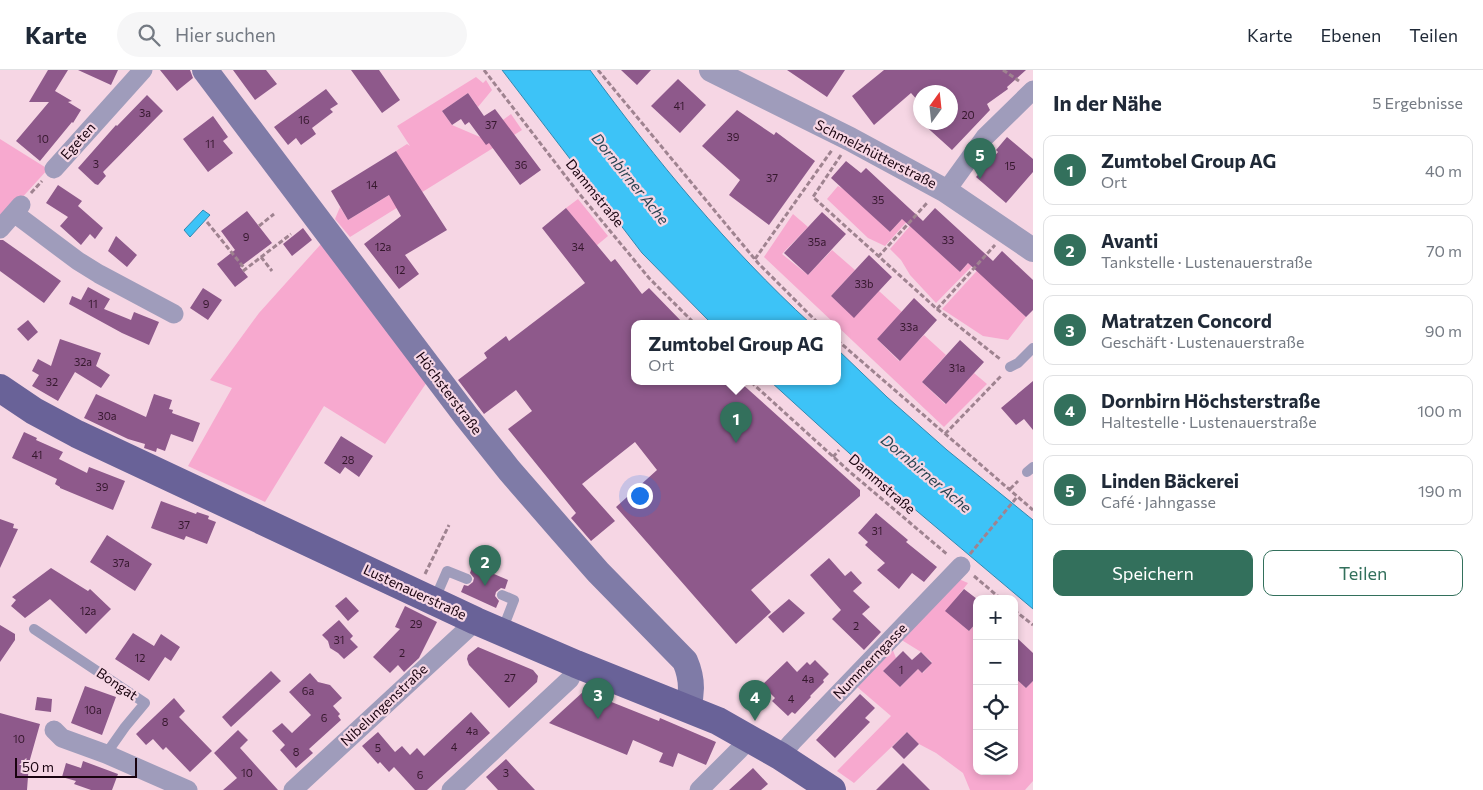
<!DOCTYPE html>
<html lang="de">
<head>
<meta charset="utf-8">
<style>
	body { margin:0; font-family:Commissioner,sans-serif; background:#f6f6f7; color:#1f2937 }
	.controls { position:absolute; right:15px; bottom:15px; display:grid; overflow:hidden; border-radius:10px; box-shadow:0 2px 8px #0003 }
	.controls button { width:45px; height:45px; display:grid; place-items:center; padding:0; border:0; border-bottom:1px solid #e0e1e3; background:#fff; color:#1f2937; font:25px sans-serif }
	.compass { position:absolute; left:913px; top:15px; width:45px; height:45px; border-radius:50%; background:#fff; box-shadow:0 2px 8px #0003; rotate:15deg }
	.scale { position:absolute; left:15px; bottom:12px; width:122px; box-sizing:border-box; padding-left:5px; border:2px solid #19030f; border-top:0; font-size:14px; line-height:18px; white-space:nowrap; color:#19030f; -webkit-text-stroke:4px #f6d6e4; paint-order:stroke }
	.you { position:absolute; left:639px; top:425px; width:18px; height:18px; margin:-12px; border:4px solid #fff; border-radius:50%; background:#1a73e8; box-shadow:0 0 0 8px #1a73e833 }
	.badge { display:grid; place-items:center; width:32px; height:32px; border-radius:50%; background:#33705c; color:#fff; font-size:16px; font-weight:700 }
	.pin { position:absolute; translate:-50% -41px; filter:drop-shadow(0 1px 2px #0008) }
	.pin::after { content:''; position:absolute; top:26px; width:18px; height:15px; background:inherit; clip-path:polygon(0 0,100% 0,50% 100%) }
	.popup { position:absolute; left:631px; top:250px; width:210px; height:65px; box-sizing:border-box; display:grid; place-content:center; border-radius:10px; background:#fff; filter:drop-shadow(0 1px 4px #0005); font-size:16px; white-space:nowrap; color:#747a83 }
	.popup b { font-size:19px; color:#1f2937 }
	.popup::after { content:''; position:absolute; left:50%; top:100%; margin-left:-10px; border:10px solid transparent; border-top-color:#fff }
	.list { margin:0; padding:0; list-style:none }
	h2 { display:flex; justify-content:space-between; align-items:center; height:65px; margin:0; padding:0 20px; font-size:21px }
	h2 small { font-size:16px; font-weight:400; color:#747a83 }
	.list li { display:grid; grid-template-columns:32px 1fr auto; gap:15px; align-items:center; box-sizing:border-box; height:70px; margin:0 10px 10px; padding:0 10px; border:1px solid #e0e1e3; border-radius:10px }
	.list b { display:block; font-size:19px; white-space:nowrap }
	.list p { margin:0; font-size:16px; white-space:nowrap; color:#747a83 }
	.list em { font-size:16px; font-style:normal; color:#747a83 }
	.actions { display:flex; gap:10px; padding:15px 20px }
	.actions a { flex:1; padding:11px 0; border:1px solid #33705c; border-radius:10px; text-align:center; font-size:18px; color:#33705c }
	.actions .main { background:#33705c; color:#fff }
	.icon { flex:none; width:28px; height:28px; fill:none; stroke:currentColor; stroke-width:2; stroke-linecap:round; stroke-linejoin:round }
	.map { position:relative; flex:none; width:1033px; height:720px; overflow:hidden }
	header { display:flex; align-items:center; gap:30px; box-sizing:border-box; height:70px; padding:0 25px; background:#fff; border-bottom:1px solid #e0e1e3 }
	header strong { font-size:24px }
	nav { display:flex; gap:28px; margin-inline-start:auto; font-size:18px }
	.search { width:350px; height:45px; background:#f6f6f7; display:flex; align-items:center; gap:12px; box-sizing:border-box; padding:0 18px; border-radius:28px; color:#747a83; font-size:19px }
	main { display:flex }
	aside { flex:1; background:#fff }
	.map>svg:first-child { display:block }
	.green { fill:#f7a9cf }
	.water { fill:#3dc3f7; stroke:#3289b1 }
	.building { fill:#8e598b }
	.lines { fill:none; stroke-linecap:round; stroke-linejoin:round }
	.path { stroke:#9f8390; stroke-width:3; stroke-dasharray:5 2.5; stroke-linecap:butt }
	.service { stroke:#9f9cbb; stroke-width:10 }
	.minor { stroke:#9f9cbb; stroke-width:19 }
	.tertiary { stroke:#9f9cbb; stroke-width:24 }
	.secondary { stroke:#7f7ba7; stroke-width:26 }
	.primary { stroke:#696298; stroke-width:28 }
	.labels { text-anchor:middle; stroke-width:4.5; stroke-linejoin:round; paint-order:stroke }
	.number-label { font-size:11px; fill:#36182e }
	.street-label { font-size:14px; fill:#19030f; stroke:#f6d6e4 }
	.water-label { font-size:15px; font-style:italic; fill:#294451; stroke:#f6d6e4 }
</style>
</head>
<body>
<header>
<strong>Karte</strong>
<div class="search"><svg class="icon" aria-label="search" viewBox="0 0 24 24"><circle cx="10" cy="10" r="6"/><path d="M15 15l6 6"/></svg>Hier suchen</div>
<nav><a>Karte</a><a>Ebenen</a><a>Teilen</a></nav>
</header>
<main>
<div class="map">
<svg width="1033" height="720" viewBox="0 0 1033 720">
	<rect width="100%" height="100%" fill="#f6d6e4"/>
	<path class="green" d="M476 7 483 13 486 10 492 20 478 37 468 23 442 41 452 55 480 67 511 44 522 60 350 167 335 149 340 137 348 150 414 110 396 81 407 74 410 76 397 56Z
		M0 69 48 99 0 152Z
		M838 116 845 120 890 162 906 145 910 148 885 176 868 168 827 129Z
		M578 129 608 166 596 176 566 138Z
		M793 144 808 157 782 184 808 205 832 180 855 200 831 226 854 247 879 221 902 242 877 269 899 291 924 265 946 285 922 312 945 334 974 303 987 314 944 357 837 256V254H835L764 187Z
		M910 156 960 202 976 185 979 189 936 233 910 205 901 190 890 179Z
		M321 174 427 312 385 374 324 336 265 432 188 396 232 318 210 310 259 243Z
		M984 193 981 204 1026 247 1008 270 983 266 942 239Z
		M957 510H961L968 513 946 541 969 561 977 552V701H1014V606L1026 618 1033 611V711L1025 720H970L963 703 936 683 919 674 907 662 854 713 837 701 891 646 856 616 892 578 896 588 883 601 900 617 918 599 923 603 932 592 921 582 900 569Z"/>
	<path class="water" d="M502 0H590C656 90 728 178 811 254H712L642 183Z
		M203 140 210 145 190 167 184 160Z
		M837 279 887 327 947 380 1033 450V539L860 393 771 312H837Z"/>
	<path class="building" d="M48 0H68L55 21 72 31 68 32 81 40 73 53 72 52 40 91 16 71 49 32H29Z
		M78 0H118L111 15Z
		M160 0H190L193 8 177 21Z
		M233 0H266L277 14 255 30Z
		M351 0H379L400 30 382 43Z
		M621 0H651L637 15Z
		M787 0H845L827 27Z
		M884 0H1026L1007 17 1008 19 987 34 990 40 952 80 921 52H950V22H920V33L911 23 874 55 852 26Z
		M678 9 706 35 680 63 651 36Z
		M326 19 338 34 330 39 333 42 312 58 316 64 301 75 296 68 288 75 274 57Z
		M468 23 484 46 495 39 541 100 520 115 489 73 486 75 469 52 465 55 461 49 452 55 442 41Z
		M147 25 163 41 103 102 106 106 98 115 95 114 78 98 116 55 117 56Z
		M737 40 774 65 776 62 815 91 769 155 729 125 740 110 702 76Z
		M213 46 228 67 223 71 233 83 208 102 183 69Z
		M1007 67 1033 89V102L1006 133 976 107 998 82 996 80Z
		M396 81 447 160 405 185 419 204 399 219 364 174 401 146 389 125 348 150 331 121Z
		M846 91 861 103 866 98 923 151 935 138 993 191 1002 181 1033 210V240L1026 247 968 193 960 202 902 149 890 162 831 108Z
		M58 115 82 131 78 136 103 158 95 169 90 164 81 175 60 156 68 147 46 133Z
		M566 138 611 192 615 189 642 224 649 218 684 254H635V312H740L860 420V426L751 520 771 542 736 574 616 437 657 400 635 372 582 414 615 451 591 471 571 448 576 443 508 359 532 341 516 320 484 344 458 310 487 288 484 283 506 266 509 271 585 213 542 158Z
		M247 141 272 173 240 197 248 207 235 217 217 194 235 180 221 161Z
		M822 142 846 164 808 205 784 183Z
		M303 158 312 170 292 186 283 174Z
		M116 166 137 185 127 197 108 181Z
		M0 170H3L61 211 44 233 0 201Z
		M869 185 892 207 854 248 831 226Z
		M88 217 110 229 104 239 131 250 134 242 159 252 149 275 122 263 69 234 72 226 81 230Z
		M203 218 222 230 208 250 190 238Z
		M914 228 937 250 900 291 877 269Z
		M28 250 38 262 28 271 17 259Z
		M60 269 101 283 96 296 110 305 101 318 75 302 58 331 32 316 39 305 32 301 38 289 51 296Z
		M960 270 984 292 946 334 922 312Z
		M1033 311V360L1024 349 1016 355 1001 338Z
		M96 324 146 347 154 324 172 330 169 339 173 340 172 343 200 353 193 372 171 364 165 381 157 378 156 382 144 378 145 374 128 369 84 348Z
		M24 362 37 368 36 370 63 382 59 389 87 403 89 397 125 411 113 440 60 418V417L55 414 57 409 12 388Z
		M341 366 373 386 359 407 345 397 340 404 324 393Z
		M161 431 196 444 197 442 209 446 208 449 216 452 207 474 186 466 184 470 151 458Z
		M876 443 908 470 906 472 937 497 924 512 912 503 899 519 877 500 885 493 865 475 868 472 858 463Z
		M0 449 14 454 13 458 18 459 0 498Z
		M107 465 152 494 135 521 90 492Z
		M829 488 845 506 851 501 862 513 853 521 870 537 862 544 881 562 864 580 832 549 841 540 810 505Z
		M473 495 508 510 505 519 501 518 496 522 495 526 499 531 496 538 461 522 464 515 468 516 473 512 474 508 470 503Z
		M51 498 88 521 90 519 111 539 86 564 50 529 25 548 11 536 16 530 12 527Z
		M964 519 977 529V552L969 561 945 541Z
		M346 527 359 541 348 551 335 536Z
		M789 529 805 543 783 563 768 547Z
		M405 536 437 552 419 588 404 602 398 595 390 603 373 587 400 559 395 557Z
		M339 550 353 566 350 569 358 577 344 589 338 583 330 578 328 571 322 565Z
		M0 555 15 564V570L0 592Z
		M133 563 154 576 161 564 180 577 171 591 165 587 149 611 115 589Z
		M1014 565 1033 583V611L1026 618 1014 607Z
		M478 577 533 600 538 606 537 612 509 638 469 595 467 589 468 585Z
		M903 581 912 590 921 582 932 593 922 603 918 599 900 617 883 601Z
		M815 590 829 604 823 610 824 612 810 626 811 627 795 644 792 642 788 646 772 631 775 628 762 615 787 591 797 602 807 592 810 595Z
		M271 601 281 611 231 657 222 647Z
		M310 603 318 612 330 615 342 628 333 636 340 644 338 646 341 650 309 679 313 683 296 698 280 680 285 675 272 661 282 653 292 663 311 645 289 622Z
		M85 616 116 627 102 665 71 653Z
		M584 621 659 651 660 648 716 672 706 695 678 683 673 697 659 692 663 683 633 670 627 685 549 653Z
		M860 624 875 638 865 648 870 652 835 688 816 670Z
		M37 627 52 629 51 642 35 640Z
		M174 628 185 641 179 647 212 681 190 702 166 677 163 680 153 669 146 675 136 664Z
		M471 642 490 663 427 720H415L394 697 389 702 380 692 378 694 362 676 378 662 395 682 402 676 410 685 417 678 424 686Z
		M0 643 40 654 29 693 27 720H0Z
		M238 660 248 670 240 678 278 720H223L237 708 214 683Z
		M907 662 919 674 904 689 892 677Z
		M506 689 517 701 535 720H498L486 707Z
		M83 691 118 704 112 720H91L74 714 76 711 62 707 66 693 81 698Z
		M903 693 930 720H876Z
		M753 698 768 714 761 720H729Z"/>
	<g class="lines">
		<path class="path" d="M484 0 577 121 649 208 695 254
			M598 0 758 193 819 254
			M1003 0 1019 11
			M841 85 813 127 937 239 1000 289
			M31 123 42 111
			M207 152 245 199
			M259 156 274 144
			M261 187 272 201
			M878 187 927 133
			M755 189 832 80
			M243 201 291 164
			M937 239 995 175
			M837 270 1033 440
			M751 312 850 402 948 485
			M945 364 1002 305
			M833 387 839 380
			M1010 419 1018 411
			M970 484 1017 427
			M425 504 449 455
			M974 506 1001 529
			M1014 540 1033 555"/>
		<path class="service" d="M1010 297 1018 293 1033 278
			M1027 402 1033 397
			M434 531 447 501 467 509
			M34 559 145 633 125 657 106 684
			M502 561 514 530 502 525"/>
		<path class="minor" d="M54 99 143 0
			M946 121 985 67 1033 20
			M14 143 78 191 99 204 174 244
			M0 159 21 135
			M54 660 62 668 106 684 188 720
			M780 686 792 672 961 496
			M293 720 476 551
			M451 720 570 609 576 594
			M699 720 740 679 749 668"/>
		<path class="tertiary" d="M711 0 850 69 946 121 1033 180"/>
		<path class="secondary" d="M205 0 466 346 509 400 562 461 598 502 685 591C692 607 693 621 688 637"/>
		<path class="primary" d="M0 318 34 341 77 364 476 551 576 594 718 651 780 686 832 720"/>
	</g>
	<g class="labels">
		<g class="number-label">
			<text x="679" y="40">41</text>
			<text x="145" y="47">3a</text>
			<text x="968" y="49">20</text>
			<text x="304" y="54">16</text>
			<text x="491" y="59">37</text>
			<text x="733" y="71">39</text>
			<text x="43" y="73">10</text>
			<text x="210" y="78">11</text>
			<text x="96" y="98">3</text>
			<text x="521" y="99">36</text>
			<text x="1010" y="100">15</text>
			<text x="772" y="112">37</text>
			<text x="372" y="119">14</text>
			<text x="878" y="134">35</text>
			<text x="246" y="171">9</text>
			<text x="948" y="174">33</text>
			<text x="817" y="176">35a</text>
			<text x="383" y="181">12a</text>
			<text x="578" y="181">34</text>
			<text x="400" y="204">12</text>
			<text x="864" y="218">33b</text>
			<text x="93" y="238">11</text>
			<text x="206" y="238">9</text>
			<text x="909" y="261">33a</text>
			<text x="83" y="296">32a</text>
			<text x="957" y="302">31a</text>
			<text x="52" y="316">32</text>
			<text x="107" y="350">30a</text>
			<text x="37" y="389">41</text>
			<text x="348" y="394">28</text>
			<text x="102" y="421">39</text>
			<text x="184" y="459">37</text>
			<text x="877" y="465">31</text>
			<text x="121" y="497">37a</text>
			<text x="88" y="545">12a</text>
			<text x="416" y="558">29</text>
			<text x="856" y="560">2</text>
			<text x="339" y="574">31</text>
			<text x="402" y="587">2</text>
			<text x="140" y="592">12</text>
			<text x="901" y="604">1</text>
			<text x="510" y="612">27</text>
			<text x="808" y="613">4a</text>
			<text x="308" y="625">6a</text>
			<text x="791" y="633">4</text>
			<text x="93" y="644">10a</text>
			<text x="324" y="652">6</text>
			<text x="165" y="656">8</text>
			<text x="472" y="665">4a</text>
			<text x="19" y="673">10</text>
			<text x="454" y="681">4</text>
			<text x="378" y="682">5</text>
			<text x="296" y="686">8</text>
			<text x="247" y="707">10</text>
			<text x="506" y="707">3</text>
			<text x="420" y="709">6</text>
		</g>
		<g class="street-label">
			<text transform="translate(78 71) rotate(-48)" y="5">Egeten</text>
			<text transform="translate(876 84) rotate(27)" y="5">Schmelzhütterstraße</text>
			<text transform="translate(595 123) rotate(51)" y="5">Dammstraße</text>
			<text transform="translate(449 323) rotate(53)" y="5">Höchsterstraße</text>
			<text transform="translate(882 414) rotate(41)" y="5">Dammstraße</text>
			<text transform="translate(415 522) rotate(25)" y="5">Lustenauerstraße</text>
			<text transform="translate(870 591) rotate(-46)" y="5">Nummerngasse</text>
			<text transform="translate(117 614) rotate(34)" y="5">Bongat</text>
			<text transform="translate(384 635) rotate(-43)" y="5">Nibelungenstraße</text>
		</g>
		<g class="water-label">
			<text transform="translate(630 109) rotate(51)" y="5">Dornbirner Ache</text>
			<text transform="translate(926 404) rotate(40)" y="5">Dornbirner Ache</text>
		</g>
	</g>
</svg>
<div class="controls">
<button>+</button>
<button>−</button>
<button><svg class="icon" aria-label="locate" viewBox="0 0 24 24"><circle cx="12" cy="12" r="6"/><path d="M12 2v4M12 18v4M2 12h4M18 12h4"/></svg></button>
<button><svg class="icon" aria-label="layers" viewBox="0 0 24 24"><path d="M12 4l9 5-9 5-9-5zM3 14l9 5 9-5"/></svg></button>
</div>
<svg class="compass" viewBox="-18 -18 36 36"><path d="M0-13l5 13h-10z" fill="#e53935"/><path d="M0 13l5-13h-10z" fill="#747a83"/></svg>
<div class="scale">50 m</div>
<div class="you"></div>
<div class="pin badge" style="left:736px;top:373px">1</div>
<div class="popup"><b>Zumtobel Group AG</b>Ort</div>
<div class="pin badge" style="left:485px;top:516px">2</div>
<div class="pin badge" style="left:598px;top:649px">3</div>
<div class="pin badge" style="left:755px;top:651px">4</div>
<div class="pin badge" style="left:980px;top:109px">5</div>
</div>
<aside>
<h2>In der Nähe<small>5 Ergebnisse</small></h2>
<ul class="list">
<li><span class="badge">1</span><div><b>Zumtobel Group AG</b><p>Ort</p></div><em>40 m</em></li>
<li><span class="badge">2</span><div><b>Avanti</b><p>Tankstelle · Lustenauerstraße</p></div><em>70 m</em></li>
<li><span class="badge">3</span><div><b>Matratzen Concord</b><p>Geschäft · Lustenauerstraße</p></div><em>90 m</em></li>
<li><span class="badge">4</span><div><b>Dornbirn Höchsterstraße</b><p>Haltestelle · Lustenauerstraße</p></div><em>100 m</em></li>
<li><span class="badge">5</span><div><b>Linden Bäckerei</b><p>Café · Jahngasse</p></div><em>190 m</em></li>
</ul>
<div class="actions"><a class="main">Speichern</a><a>Teilen</a></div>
</aside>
</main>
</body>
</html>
